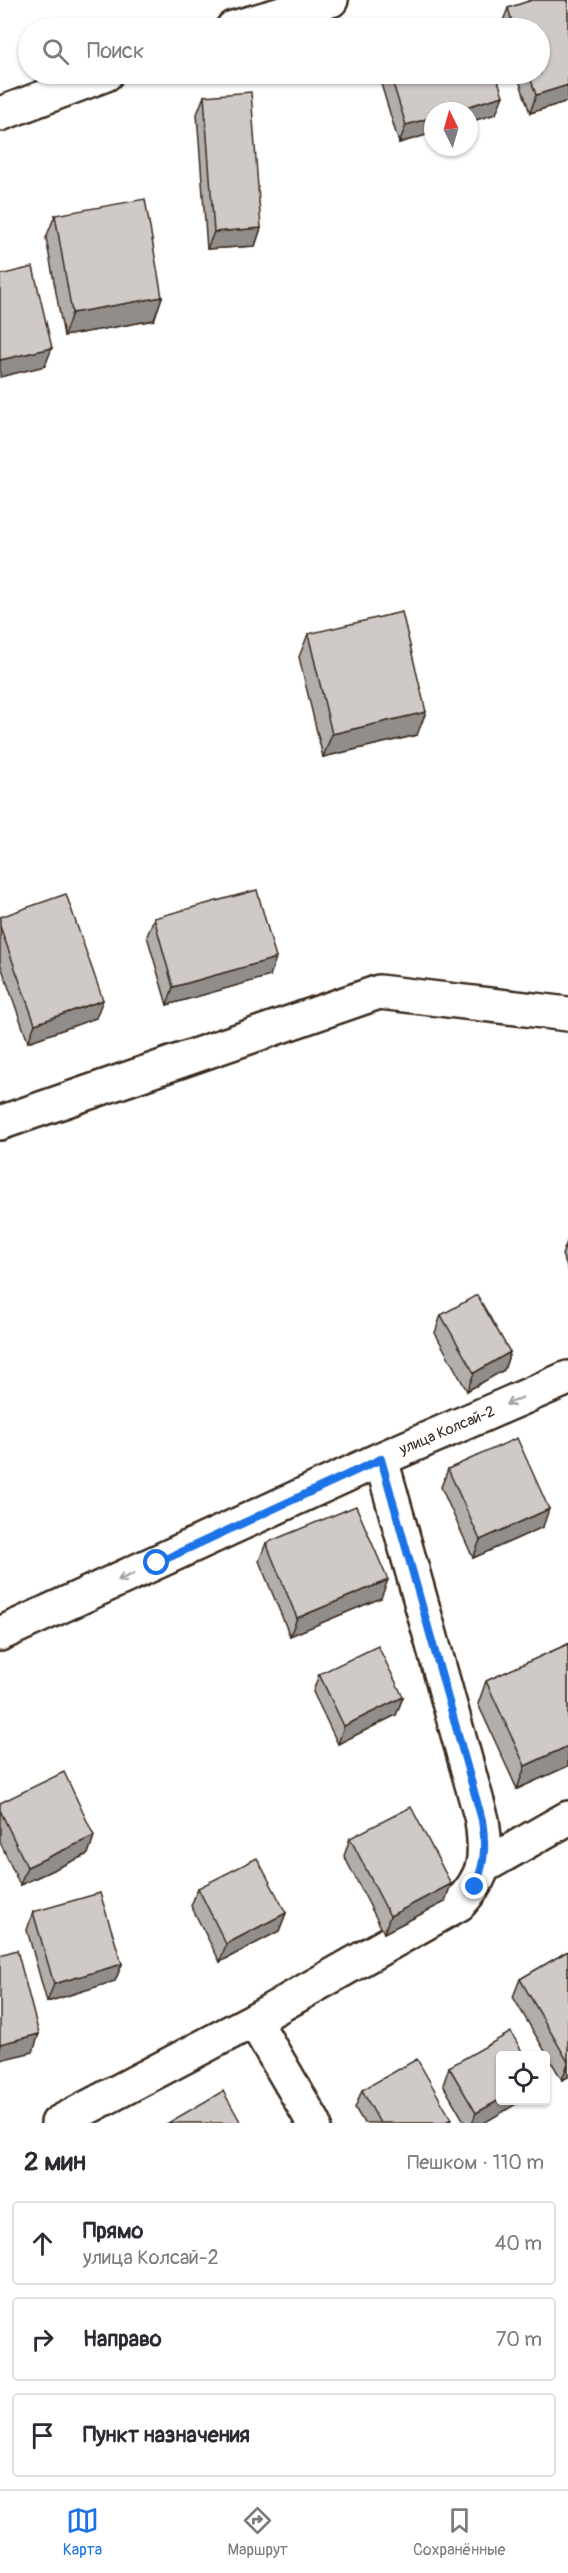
<!DOCTYPE html>
<html lang="ru">
<head>
<meta charset="utf-8">
<style>
	body { margin:0; font-family:Pangolin,sans-serif; background:#f7f7f7; color:#2b2b33 }
	.controls { position:absolute; right:18px; bottom:18px; display:grid; overflow:hidden; border-radius:6px; box-shadow:0 2px 4px #0004 }
	.controls button { width:54px; height:54px; display:grid; place-items:center; padding:0; border:0; border-bottom:2px solid #e1e1e2; background:#fff; color:#2b2b33; font:30px sans-serif }
	.compass { position:absolute; left:424px; top:102px; width:54px; height:54px; border-radius:50%; background:#fff; box-shadow:0 2px 4px #0004; rotate:355deg }
	.stop { position:absolute; width:18px; height:18px; margin:-14px; border:4px solid #1a73e8; border-radius:50%; background:#fff }
	.stop.end { background:#1a73e8; border-color:#fff; box-shadow:0 2px 6px #0008 }
	.list { margin:0; padding:0; list-style:none }
	h2 { display:flex; justify-content:space-between; align-items:center; height:78px; margin:0; padding:0 24px; font-size:26px }
	h2 small { font-size:20px; font-weight:400; color:#7c7c81 }
	.list li { display:grid; grid-template-columns:39px 1fr auto; gap:18px; align-items:center; box-sizing:border-box; height:84px; margin:0 12px 12px; padding:0 12px; border:2px solid #e1e1e2; border-radius:6px }
	.list b { display:block; font-size:22px; white-space:nowrap }
	.list p { margin:0; font-size:20px; white-space:nowrap; color:#7c7c81 }
	.list em { font-size:20px; font-style:normal; color:#7c7c81 }
	.icon { flex:none; width:33px; height:33px; fill:none; stroke:currentColor; stroke-width:2; stroke-linecap:round; stroke-linejoin:round }
	.map { position:relative; flex:none; width:568px; height:2123px; overflow:hidden }
	.search { position:absolute; background:#fff; box-shadow:0 2px 4px #0004; left:18px; right:18px; top:18px; height:66px; display:flex; align-items:center; gap:15px; box-sizing:border-box; padding:0 21px; border-radius:33px; color:#7c7c81; font-size:22px }
	.sheet { height:366px; background:#fff }
	nav { display:flex; justify-content:space-around; align-items:center; box-sizing:border-box; height:84px; border-top:2px solid #e1e1e2; background:#fff; font-size:16px; color:#7c7c81 }
	nav a { display:grid; justify-items:center; gap:3px }
	nav .on { color:#1a73e8 }
	.map>svg:first-child { display:block }
	.lines { fill:none; stroke-linecap:round; stroke-linejoin:round }
	.street-casing { stroke:#3b2a1e; stroke-width:38 }
	.street { stroke:#fff; stroke-width:33 }
	.wall { fill:#b2aeab; stroke:#3b2a1e; stroke-width:1.5 }
	.shaded-wall { fill:#918d8b; stroke:#3b2a1e; stroke-width:1.5 }
	.building { fill:#cfcac7; stroke:#3b2a1e; stroke-width:1.5 }
	.oneway { stroke:#a79f9a }
	.route { stroke:#1a73e8; stroke-width:8 }
	.labels { text-anchor:middle; stroke-width:4.5; stroke-linejoin:round; paint-order:stroke }
	.street-label { font-size:15px; fill:#3b2a1e; stroke:#fff }
</style>
</head>
<body>
<div class="map">
<svg width="568" height="2123" viewBox="0 0 568 2123">
	<rect width="100%" height="100%" fill="#fff"/>
	<filter id="ink" filterUnits="userSpaceOnUse"><feTurbulence type="fractalNoise" baseFrequency=".0167" numOctaves="2"/><feDisplacementMap in="SourceGraphic" scale="12" xChannelSelector="R" yChannelSelector="G"/><feConvolveMatrix kernelMatrix="1 2 1 2 8 2 1 2 1" color-interpolation-filters="sRGB"/></filter>
	<g filter="url(#ink)">
		<g class="lines">
			<g class="street-casing">
				<path id="street" d="M233 28 331 0
					M0 114 106 74
					M0 1123 379 992 568 1014
					M0 1634 381 1459 568 1378
					M484 1866 568 1818
					M254 2020 314 2123
					M58 2123 254 2020 459 1904C487 1874 487 1858 482 1820L381 1459"/>
			</g>
			<use href="#street" class="street"/>
		</g>
		<path class="wall" d="M532 0H568V101L530 113 517 74H540V28H502L501 26 508 8Z
			M378 74H496V114L469 122V111H433V133L399 143Z
			M204 96 261 228 255 246 207 249 197 114Z
			M55 215 162 297 154 320 64 336 46 238Z
			M308 634 417 735 323 757 299 657Z
			M0 917 96 1018 28 1042 0 963Z
			M154 918 270 976 167 1005 147 936Z
			M568 1239V1269L562 1255Z
			M441 1315 510 1352 504 1370 467 1391 435 1333Z
			M448 1469 543 1527 473 1558 441 1487Z
			M266 1543 381 1598 290 1636 259 1561Z
			M568 1644V1766L517 1789 478 1704 486 1681Z
			M319 1674 403 1697 396 1715 338 1744 313 1692Z
			M0 1803 94 1836 88 1854 20 1885 0 1842Z
			M350 1838 445 1902 384 1933 344 1856Z
			M198 1888 286 1913 279 1931 220 1962 191 1906Z
			M33 1912 122 1964 115 1981 47 2002 27 1930Z
			M568 1951V2077L562 2080 513 1997 520 1979Z
			M449 2067 484 2123H465L443 2085Z
			M362 2090 451 2119 450 2123H364L355 2108Z"/>
		<path class="shaded-wall" d="M568 85V101L530 113 536 95Z
			M503 96 496 114 469 122V111H452Z
			M433 117V133L399 143 406 125Z
			M261 228 255 246 207 249 214 232Z
			M162 297 154 320 64 336 72 313Z
			M52 348 45 366 0 377V360Z
			M426 712 417 735 323 757 332 734Z
			M276 958 270 976 167 1005 173 987Z
			M103 1000 96 1018 28 1042 35 1024Z
			M510 1352 504 1370 467 1391 474 1373Z
			M549 1509 543 1527 473 1558 480 1540Z
			M388 1580 381 1598 290 1636 297 1618Z
			M403 1697 396 1715 338 1744 344 1726Z
			M568 1746V1766L517 1789 525 1766Z
			M94 1836 88 1854 20 1885 27 1867Z
			M451 1884 445 1902 384 1933 390 1916Z
			M286 1913 279 1931 220 1962 226 1944Z
			M122 1964 115 1981 47 2002 54 1984Z
			M39 2034 33 2052 0 2060V2044Z
			M568 2063V2077L562 2080Z
			M501 2099V2100H523L484 2123H472L476 2113Z"/>
		<path class="building" d="M532 0H568V85L536 95 529 74H540V28H514L508 8Z
			M481 23 483 28H464Z
			M390 74H496L503 96 452 111H433V117L406 125Z
			M251 92 261 228 214 232 204 96Z
			M145 199 162 297 72 313 55 215Z
			M33 267 52 348 0 360V275Z
			M402 612 426 712 332 734 308 634Z
			M257 890 276 958 173 987 154 918Z
			M66 894 103 1000 35 1024 0 926V917Z
			M477 1295 510 1352 474 1373 441 1315Z
			M517 1438 549 1509 480 1540 448 1469Z
			M356 1506 388 1580 297 1618 266 1543Z
			M568 1644V1746L525 1766 486 1681Z
			M378 1646 403 1697 344 1726 319 1674Z
			M64 1772 94 1836 27 1867 0 1810V1803Z
			M411 1807 451 1884 390 1916 350 1838Z
			M257 1858 286 1913 226 1944 198 1888Z
			M100 1893 122 1964 54 1984 33 1912Z
			M17 1950 39 2034 0 2044V1955Z
			M568 1951V2062L520 1979Z
			M511 2032 524 2055H501V2099L476 2113 449 2067Z
			M417 2059 451 2119 444 2123H380L362 2090Z
			M223 2091 241 2123H168Z"/>
		<defs><path id="oneway-shaft" d="M-6 0H5M1.5-3L5.5 0L1.5 3" fill="none" stroke-width="1.6" stroke-linecap="round" stroke-linejoin="round" transform="scale(1.5)"/></defs>
		<g class="oneway">
			<use href="#oneway-shaft" transform="translate(514 1401) rotate(157)"/>
			<use href="#oneway-shaft" transform="translate(126 1577) rotate(156)"/>
		</g>
	</g>
	<g class="lines" filter="url(#ink)">
		<path class="route" d="M157 1563 381 1459 482 1820C486 1845 485 1863 475 1887"/>
	</g>
	<g class="labels">
		<g class="street-label">
			<text transform="translate(447 1430) rotate(-23)" y="5">улица Колсай-2</text>
		</g>
	</g>
</svg>
<div class="controls">
<button><svg class="icon" aria-label="locate" viewBox="0 0 24 24"><circle cx="12" cy="12" r="6"/><path d="M12 2v4M12 18v4M2 12h4M18 12h4"/></svg></button>
</div>
<svg class="compass" viewBox="-18 -18 36 36"><path d="M0-13l5 13h-10z" fill="#e53935"/><path d="M0 13l5-13h-10z" fill="#7c7c81"/></svg>
<div class="stop" style="left:157px;top:1563px"></div>
<div class="stop end" style="left:475px;top:1887px"></div>
<div class="search"><svg class="icon" aria-label="search" viewBox="0 0 24 24"><circle cx="10" cy="10" r="6"/><path d="M15 15l6 6"/></svg>Поиск</div>
</div>
<section class="sheet">
<h2>2 мин<small>Пешком · 110 m</small></h2>
<ul class="list">
<li><svg class="icon" aria-label="ahead" viewBox="0 0 24 24"><path d="M12 20V5M6 11l6-6 6 6"/></svg><div><b>Прямо</b><p>улица Колсай-2</p></div><em>40 m</em></li>
<li><svg class="icon" aria-label="right" viewBox="0 0 24 24"><path d="M7 20v-9h11M14 6l5 5-5 5"/></svg><div><b>Направо</b></div><em>70 m</em></li>
<li><svg class="icon" aria-label="arrive" viewBox="0 0 24 24"><path d="M6 21V4h12l-3 4 3 4H6"/></svg><div><b>Пункт назначения</b></div></li>
</ul>
</section>
<nav>
<a class="on"><svg class="icon" aria-label="map" viewBox="0 0 24 24"><path d="M3 6l6-2 6 2 6-2v14l-6 2-6-2-6 2zM9 4v14M15 6v14"/></svg>Карта</a>
<a><svg class="icon" aria-label="directions" viewBox="0 0 24 24"><path d="M12 3l9 9-9 9-9-9zM9 14v-3h6M13 9l2 2-2 2"/></svg>Маршрут</a>
<a><svg class="icon" aria-label="saved" viewBox="0 0 24 24"><path d="M7 4h10v16l-5-4-5 4z"/></svg>Сохранённые</a>
</nav>
</body>
</html>
